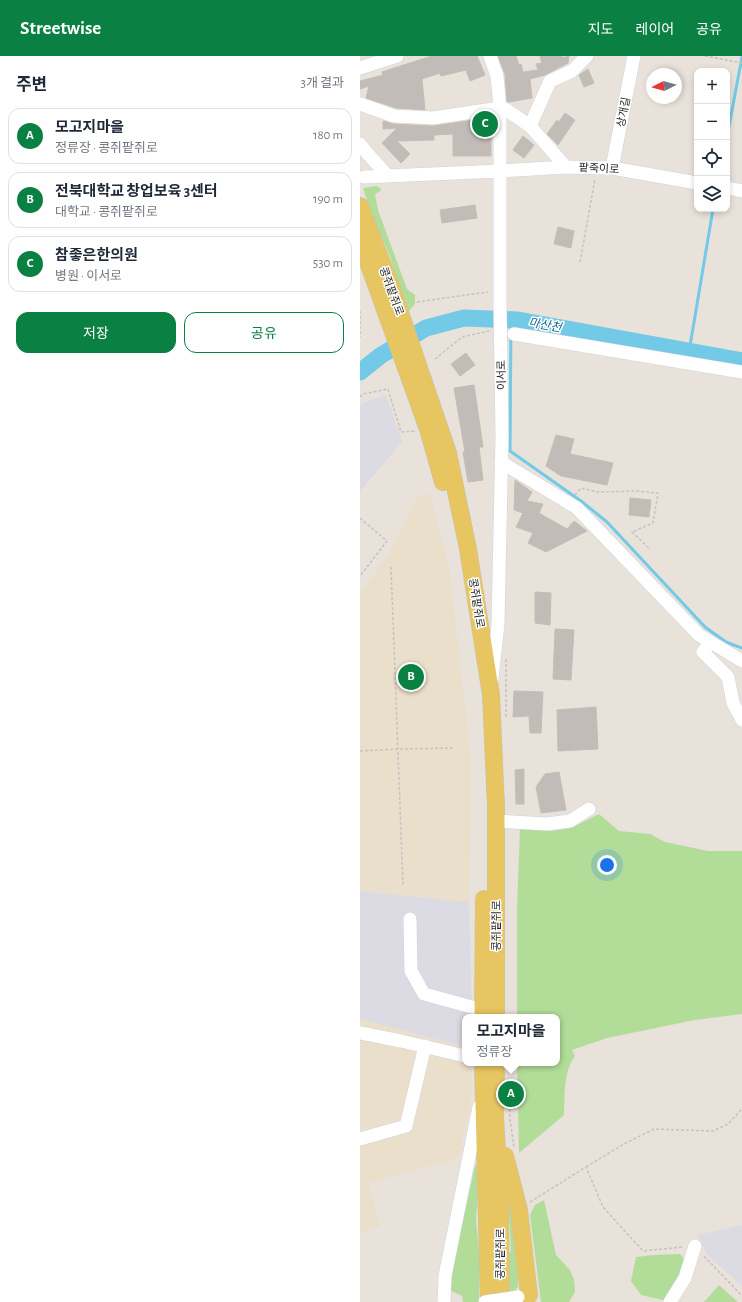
<!DOCTYPE html>
<html lang="ko">
<head>
<meta charset="utf-8">
<style>
	body { margin:0; font-family:"Alegreya Sans","Noto Sans KR",sans-serif; background:#f2f2f3; color:#1f2937 }
	.controls { position:absolute; right:12px; top:12px; display:grid; overflow:hidden; border-radius:8px; box-shadow:0 2px 6px #0003 }
	.controls button { width:36px; height:36px; display:grid; place-items:center; padding:0; border:0; border-bottom:1px solid #e0e1e3; background:#fff; color:#1f2937; font:20px sans-serif }
	.compass { position:absolute; left:286px; top:12px; width:36px; height:36px; border-radius:50%; background:#fff; box-shadow:0 2px 6px #0003; rotate:264deg }
	.you { position:absolute; left:247px; top:809px; width:14px; height:14px; margin:-10px; border:3px solid #fff; border-radius:50%; background:#1a73e8; box-shadow:0 0 0 6px #1a73e833 }
	.badge { display:grid; place-items:center; width:26px; height:26px; border-radius:50%; background:#0b8043; color:#fff; font-size:13px; font-weight:700 }
	.pin { position:absolute; translate:-50% -50%; border:2px solid #fff; box-shadow:0 1px 4px #0006 }
	.popup { position:absolute; left:102px; top:958px; width:98px; height:52px; box-sizing:border-box; display:grid; place-content:center; border-radius:8px; background:#fff; filter:drop-shadow(0 1px 3px #0005); font-size:13px; white-space:nowrap; color:#747a83 }
	.popup b { font-size:15px; color:#1f2937 }
	.popup::after { content:''; position:absolute; left:50%; top:100%; margin-left:-8px; border:8px solid transparent; border-top-color:#fff }
	.list { margin:0; padding:0; list-style:none }
	h2 { display:flex; justify-content:space-between; align-items:center; height:52px; margin:0; padding:0 16px; font-size:17px }
	h2 small { font-size:13px; font-weight:400; color:#747a83 }
	.list li { display:grid; grid-template-columns:26px 1fr auto; gap:12px; align-items:center; box-sizing:border-box; height:56px; margin:0 8px 8px; padding:0 8px; border:1px solid #e0e1e3; border-radius:12px }
	.list b { display:block; font-size:15px; white-space:nowrap }
	.list p { margin:0; font-size:13px; white-space:nowrap; color:#747a83 }
	.list em { font-size:13px; font-style:normal; color:#747a83 }
	.actions { display:flex; gap:8px; padding:12px 16px }
	.actions a { flex:1; padding:9px 0; border:1px solid #0b8043; border-radius:12px; text-align:center; font-size:14px; color:#0b8043 }
	.actions .main { background:#0b8043; color:#fff }
	.icon { flex:none; width:22px; height:22px; fill:none; stroke:currentColor; stroke-width:2; stroke-linecap:round; stroke-linejoin:round }
	.map { position:relative; flex:none; width:382px; height:1246px; overflow:hidden }
	header { display:flex; align-items:center; gap:24px; box-sizing:border-box; height:56px; padding:0 20px; background:#0b8043; color:#fff }
	header strong { font-size:19px }
	nav { display:flex; gap:22px; margin-inline-start:auto; font-size:14px }
	main { display:flex }
	aside { flex:1; background:#fff }
	.map>svg:first-child { display:block }
	.industrial { fill:#dcdae2 }
	.education { fill:#eadfca }
	.green { fill:#b2dd99 }
	.lines { fill:none; stroke-linecap:round; stroke-linejoin:round }
	.stream { stroke:#72cae6; stroke-width:3 }
	.river { stroke:#72cae6; stroke-width:17 }
	.building { fill:#c1bcb7; stroke:#c4beb4 }
	.minor-casing { stroke:#cfd3e0; stroke-width:14 }
	.major-casing { stroke:#c3c3c3; stroke-width:18 }
	.path { stroke:#c3c3c3; stroke-width:1.5; stroke-dasharray:3 2; stroke-linecap:butt }
	.minor { stroke:#fff; stroke-width:13 }
	.major { stroke:#e7c561; stroke-width:17 }
	.minor-bridge-casing { stroke:#cfd3e0; stroke-width:14; stroke-linecap:butt }
	.minor-bridge { stroke:#fff; stroke-width:13 }
	.labels { text-anchor:middle; stroke-width:3; stroke-linejoin:round; paint-order:stroke }
	.street-label { font-size:11px; fill:#282828; stroke:#fff }
	.water-label { font-size:12px; font-style:italic; fill:#15678e; stroke:#fff }
</style>
</head>
<body>
<header>
<strong>Streetwise</strong>
<nav><a>지도</a><a>레이어</a><a>공유</a></nav>
</header>
<main>
<aside>
<h2>주변<small>3개 결과</small></h2>
<ul class="list">
<li><span class="badge">A</span><div><b>모고지마을</b><p>정류장 · 콩쥐팥쥐로</p></div><em>180 m</em></li>
<li><span class="badge">B</span><div><b>전북대학교 창업보육 3센터</b><p>대학교 · 콩쥐팥쥐로</p></div><em>190 m</em></li>
<li><span class="badge">C</span><div><b>참좋은한의원</b><p>병원 · 이서로</p></div><em>530 m</em></li>
</ul>
<div class="actions"><a class="main">저장</a><a>공유</a></div>
</aside>
<div class="map">
<svg width="382" height="1246" viewBox="0 0 382 1246">
	<rect width="100%" height="100%" fill="#e9e2da"/>
	<path class="industrial" d="M26 339 42 386 0 435V349L3 347Z
		M0 835 109 846 112 961H105V991L0 963Z
		M382 1169V1230L347 1198 337 1179Z"/>
	<path class="education" d="M69 437 89 511 111 705 109 846 0 835V538L31 495 57 441Z
		M0 963 105 991V1007H112L111 1046 99 1102 8 1127 20 1171 0 1176Z"/>
	<path class="green" d="M17 130 22 134 15 138 18 154 47 233 55 239V248L48 256 29 198 13 162 3 132Z
		M239 758 259 775 290 778 305 786 348 795H382V958L335 964 247 982 212 994 215 1000C203 1017 205 1039 204 1059L159 1097 157 1007H197V961H157V853L160 772 191 775 211 772Z
		M119 1105 120 1112 116 1164 120 1206 119 1246H103L102 1240 91 1235 90 1223 115 1110Z
		M146 1119 158 1202V1231L154 1235 155 1246H145V1201L151 1195 149 1160 146 1149Z
		M184 1144 196 1199 210 1214 214 1224 215 1236 209 1246H181L170 1159 175 1149Z
		M320 1198 324 1203 317 1224 307 1245 281 1239 271 1225 276 1201 293 1199Z
		M359 1229 378 1246H344Z"/>
	<g class="lines">
		<path class="stream" d="M367 81 382 1
			M151 264 150 395 221 445 247 466 345 571 366 586 382 592
			M329 296 353 153"/>
		<path class="river" d="M0 316 20 300 66 272 104 262 158 264 382 305"/>
	</g>
	<path class="building" d="M72 0H117L125 19 110 25 106 14 81 20 80 17 62 23 65 54 36 52 6 42 9 30 0 33V25L23 19 22 16 34 12Z
		M138 0H156L159 9 161 8 163 16 178 14 176 8 182 7 180 0H202V2L209 0 208 7 185 19 170 23 172 42 149 46H147L145 18Z
		M228 13 234 27 224 31 219 19Z
		M205 57 215 64 198 89 187 78 197 64 199 66Z
		M127 62 128 79H131V100H93V78L74 79V84L37 85 50 98 41 107 22 87 37 72 23 73V65L34 68 73 70Z
		M163 80 174 89 164 102 153 94Z
		M115 149 117 162 82 167 80 154Z
		M198 171 214 175 211 192 194 188Z
		M106 297 115 309 100 320 91 308Z
		M114 329 123 391H119L123 424 108 426 103 396H105L94 332Z
		M196 379 214 383 210 398 253 407 247 429 201 420 186 410Z
		M155 424 172 436 167 445 183 448 179 457 207 473 214 465 227 475 186 496 168 487 173 477 156 471 163 457 154 454Z
		M270 442 291 444 289 461 269 459Z
		M175 536 191 537 190 569 175 567Z
		M195 573 214 574 211 624 193 623Z
		M154 635 183 636 181 677H170L169 660 153 661Z
		M236 651 238 693 198 695 197 654Z
		M164 713V748H156L155 714Z
		M199 716 206 754 181 757 176 731 185 718Z"/>
	<g class="lines">
		<g class="minor-casing">
			<path id="minor" d="M130 0 137 20 140 52V248L142 380 138 568 132 622
				M0 12 37 0
				M0 48 34 60 73 62 133 53H145L170 70 206 111
				M170 70 190 25 212 15 227 0
				M0 88 6 96 28 120
				M252 112 274 0
				M4 121 139 115 206 111 252 112 337 127
				M367 132 382 135
				M154 278 382 316
				M141 406 217 452 339 579 382 605
				M350 586 343 596 368 621 373 647 382 664
				M136 765 187 768 210 765 229 753
				M50 863 51 915 64 938 123 954
				M0 977 41 985 105 1000
				M0 1083 46 1070 65 990
				M84 1246 85 1220 119 1051
				M310 1246 325 1222 335 1190"/>
		</g>
		<g class="major-casing">
			<path id="major" d="M0 150 32 233 88 397 108 493 131 639 136 751V961
				M0 184 68 373 83 426
				M123 961 124 843
				M123 1007 129 1246
				M136 1007 135 1060 140 1152 141 1246
				M145 1100 159 1154 169 1239"/>
		</g>
		<path class="path" d="M345 0 382 7
			M220 206 235 123
			M57 246 128 236
			M0 255V281
			M75 303 102 281 129 275
			M0 341 3 338 28 333 41 376 56 375
			M215 439 221 432 238 436 276 435 298 437 293 467 272 476 289 492
			M0 462 27 485 0 520
			M31 511 43 829
			M146 661V603
			M0 695 38 693 94 692
			M149 1043 150 1063 154 1091
			M226 1111 264 1088 294 1073 353 1075 368 1068 382 1053
			M170 1146 226 1111 243 1151 283 1195 323 1191
			M344 1200 382 1240"/>
		<use href="#minor" class="minor"/>
		<use href="#major" class="major"/>
		<g class="minor-bridge-casing">
			<path id="minor-bridge" d="M125 1246 158 1241"/>
		</g>
		<use href="#minor-bridge" class="minor-bridge"/>
	</g>
	<g class="labels">
		<g class="street-label">
			<text transform="translate(263 56) rotate(-79)" y="4">상개길</text>
			<text transform="translate(239 112) rotate(3)" y="4">팥죽이로</text>
			<text transform="translate(32 235) rotate(70)" y="4">콩쥐팥쥐로</text>
			<text transform="translate(141 319) rotate(-91)" y="4">이서로</text>
			<text transform="translate(117 547) rotate(81)" y="4">콩쥐팥쥐로</text>
			<text transform="translate(136 870) rotate(-90)" y="4">콩쥐팥쥐로</text>
			<text transform="translate(140 1198) rotate(-90)" y="4">콩쥐팥쥐로</text>
		</g>
		<g class="water-label">
			<text transform="translate(185 269) rotate(10)" y="4">마산천</text>
		</g>
	</g>
</svg>
<div class="controls">
<button>+</button>
<button>−</button>
<button><svg class="icon" aria-label="locate" viewBox="0 0 24 24"><circle cx="12" cy="12" r="6"/><path d="M12 2v4M12 18v4M2 12h4M18 12h4"/></svg></button>
<button><svg class="icon" aria-label="layers" viewBox="0 0 24 24"><path d="M12 4l9 5-9 5-9-5zM3 14l9 5 9-5"/></svg></button>
</div>
<svg class="compass" viewBox="-18 -18 36 36"><path d="M0-13l5 13h-10z" fill="#e53935"/><path d="M0 13l5-13h-10z" fill="#747a83"/></svg>
<div class="you"></div>
<div class="pin badge" style="left:151px;top:1038px">A</div>
<div class="popup"><b>모고지마을</b>정류장</div>
<div class="pin badge" style="left:51px;top:621px">B</div>
<div class="pin badge" style="left:125px;top:68px">C</div>
</div>
</main>
</body>
</html>
